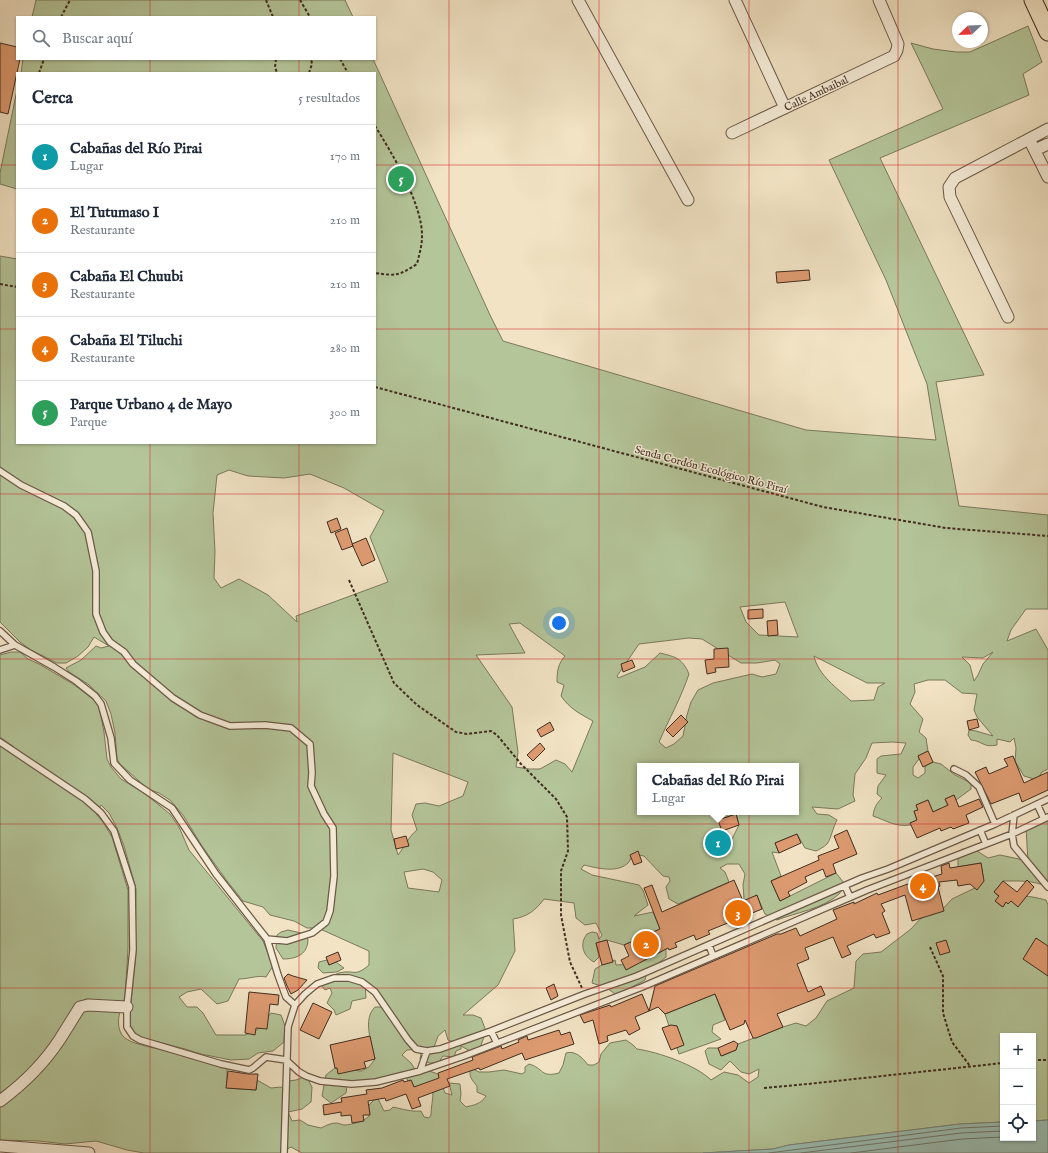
<!DOCTYPE html>
<html lang="es">
<head>
<meta charset="utf-8">
<style>
	body { margin:0; font-family:"IM FELL English",serif; background:#f2f2f3; color:#1f2937 }
	.controls { position:absolute; right:12px; bottom:12px; display:grid; overflow:hidden; border-radius:0px; box-shadow:0 1px 3px #0004 }
	.controls button { width:36px; height:36px; display:grid; place-items:center; padding:0; border:0; border-bottom:1px solid #e0e1e3; background:#fff; color:#1f2937; font:20px sans-serif }
	.compass { position:absolute; left:952px; top:12px; width:36px; height:36px; border-radius:50%; background:#fff; box-shadow:0 1px 3px #0004; rotate:247deg }
	.you { position:absolute; left:559px; top:623px; width:14px; height:14px; margin:-10px; border:3px solid #fff; border-radius:50%; background:#1a73e8; box-shadow:0 0 0 6px #1a73e833 }
	.badge { display:grid; place-items:center; width:26px; height:26px; border-radius:50%; background:#0b8043; color:#fff; font-size:13px; font-weight:700 }
	.pin { position:absolute; translate:-50% -50%; border:2px solid #fff; box-shadow:0 1px 4px #0006 }
	.popup { position:absolute; left:637px; top:763px; width:162px; height:52px; box-sizing:border-box; display:grid; place-content:center; border-radius:0px; background:#fff; filter:drop-shadow(0 1px 3px #0005); font-size:13px; white-space:nowrap; color:#747a83 }
	.popup b { font-size:15px; color:#1f2937 }
	.popup::after { content:''; position:absolute; left:50%; top:100%; margin-left:-8px; border:8px solid transparent; border-top-color:#fff }
	.list { margin:0; padding:0; list-style:none }
	h2 { display:flex; justify-content:space-between; align-items:center; height:52px; margin:0; padding:0 16px; font-size:17px }
	h2 small { font-size:13px; font-weight:400; color:#747a83 }
	.list li { display:grid; grid-template-columns:26px 1fr auto; gap:12px; align-items:center; box-sizing:border-box; height:64px; padding:0 16px; border-top:1px solid #e0e1e3 }
	.list b { display:block; font-size:15px; white-space:nowrap }
	.list p { margin:0; font-size:13px; white-space:nowrap; color:#747a83 }
	.list em { font-size:13px; font-style:normal; color:#747a83 }
	.icon { flex:none; width:22px; height:22px; fill:none; stroke:currentColor; stroke-width:2; stroke-linecap:round; stroke-linejoin:round }
	.map { position:relative; flex:none; width:1048px; height:1153px; overflow:hidden }
	.search { position:absolute; background:#fff; box-shadow:0 1px 3px #0004; left:16px; top:16px; width:360px; height:44px; display:flex; align-items:center; gap:10px; box-sizing:border-box; padding:0 14px; border-radius:0px; color:#747a83; font-size:15px }
	.panel { position:absolute; background:#fff; box-shadow:0 1px 3px #0004; left:16px; top:72px; width:360px; height:372px; border-radius:0px }
	.map>svg:first-child { display:block }
	.green { fill:#b4c599; stroke:#7a795c; fill-rule:evenodd }
	.water { fill:#9bbeb4; stroke:#778478 }
	.lines { fill:none; stroke-linecap:round; stroke-linejoin:round }
	.shore { stroke:#6e766a; stroke-width:1 }
	.building { fill:#de9b71; stroke:#402d1f }
	.service-casing { stroke:#6c5a48; stroke-width:8 }
	.minor-casing { stroke:#6c5a48; stroke-width:13 }
	.primary-casing { stroke:#402d1f; stroke-width:19 }
	.path { stroke:#402d1f; stroke-width:2; stroke-dasharray:3 2; stroke-linecap:butt }
	.service { stroke:#f6edd9; stroke-width:5.5 }
	.minor { stroke:#f6edd9; stroke-width:11 }
	.primary { stroke:#f1e3c4; stroke-width:17 }
	.grid { fill:none; stroke:#d62828; stroke-width:1; stroke-opacity:0.55 }
	.labels { text-anchor:middle; stroke-width:3; stroke-linejoin:round; paint-order:stroke }
	.street-label { font-size:11px; fill:#402d1f; stroke:#f6edd9 }
</style>
</head>
<body>
<div class="map">
<svg width="1048" height="1153" viewBox="0 0 1048 1153">
	<rect width="100%" height="100%" fill="#f1e3c4"/>
	<filter id="stains"><feTurbulence type="fractalNoise" baseFrequency=".005" numOctaves="4"/><feColorMatrix values="0 0 0 0 .2 0 0 0 0 .09 0 0 0 0 .02 0 0 0 .5 -.17"/></filter>
	<radialGradient id="worn" r=".72"><stop offset=".6" stop-color="#630" stop-opacity="0"/><stop offset="1" stop-color="#630" stop-opacity=".3"/></radialGradient>
	<path class="green" d="M36 0H345L353 17H32Z
		M1028 26 1042 62 1023 74 1029 95 880 158 984 375 936 382 959 506 1048 515V609H1026L1011 630 1007 641 1036 629 1048 650V769L1042 772 1037 780 1024 776 1015 761 1016 748 1014 738 1010 742 997 739V745C983 748 983 741 971 740L968 735 969 730 976 731 993 736 977 717 974 710 977 694 962 693 945 680H928L914 684 915 692 910 704 923 719 919 732 926 738 928 751 918 756 919 759 913 767V775L918 778 925 773V766L933 762 941 764 955 775 969 782 971 785V789L956 800 954 795 945 799 949 809 942 812 941 808 933 812 928 800 916 805 918 810 914 812 917 820 910 823 911 825C894 827 888 821 873 816 874 808 876 804 882 798L877 794 878 786 886 775 877 773V759L881 756 901 754 906 743 892 742 872 743 866 758 855 774 853 795 855 801 838 809 812 807 817 814 829 815 837 820C833 827 831 839 827 844 824 847 820 849 816 851L805 848 797 834 775 843 779 853 772 852 781 876 771 881 780 901 836 873 844 883C843 887 842 891 839 894 825 908 795 913 777 920L765 914 757 896 743 901 744 898 743 885 745 874 739 864H727L720 868 725 872 729 882 678 904 669 899 666 887 670 881 669 877 663 876 644 856 633 854C632 856 630 860 629 862 618 874 597 868 584 865L581 869 592 875 639 885 643 890 648 905 634 916 653 912 660 929 624 945 607 940 596 943 599 957 594 962C583 956 579 944 587 934L592 932 597 933 599 939 602 935 596 923 585 925 576 918 574 903 544 899C536 910 527 917 513 919L515 951 498 985 463 1015H473L481 1018 486 1031 480 1048 470 1051 461 1046V1049L456 1051 454 1057 443 1056 438 1063H429L420 1059 422 1049 407 1050 402 1055 411 1063 416 1071H429L438 1074 445 1093 452 1095 449 1083 460 1084 461 1094 460 1101 466 1107C474 1105 481 1104 486 1096L477 1092V1086C472 1080 468 1076 471 1068L479 1072H489L504 1070 522 1074 525 1072V1067L529 1064C544 1068 540 1078 559 1073L563 1065 566 1053C575 1050 583 1058 588 1065H594L599 1062 601 1054 610 1043 626 1040 633 1045 637 1049C658 1052 696 1065 711 1080L724 1072 738 1075 749 1083 758 1077 759 1069 749 1074 741 1072 730 1061 721 1070 709 1064 705 1051 708 1048H718L722 1056 736 1050 738 1044 783 1027 796 1023 806 1026 816 1018 827 1001 854 988 856 961 863 954 881 952 911 929 923 916 941 911 952 899 981 885 983 876 981 863 958 867V858L962 849 977 851 988 858 1000 855 1028 861 1026 828 1048 819V887C1033 880 1019 881 1003 881L994 892 999 897 995 901 1002 907 1006 902 1008 904C1018 892 1033 897 1046 900L1048 905V1120L1033 1121V1036H1003V1122L960 1124 789 1145 773 1149 703 1153H302L291 1147 280 1153H144L127 1150 96 1141 65 1144 39 1141 0 1140V1104L83 1009H121C118 1017 117 1027 122 1035 125 1039 130 1041 135 1043 150 1048 165 1050 180 1054 195 1058 211 1066 227 1067V1088L256 1090 257 1080 271 1088 281 1087 287 1092 288 1081 296 1080 306 1076 312 1087 311 1102 302 1109 288 1112 292 1121 300 1120 308 1125 321 1128C325 1126 331 1123 336 1123 339 1123 342 1125 345 1125 351 1125 369 1120 370 1114 370 1112 369 1108 369 1105L374 1100 378 1099 384 1111 390 1110 393 1107C402 1109 412 1112 421 1111L424 1117 429 1118 431 1115C431 1107 433 1100 433 1092L414 1087 411 1080 408 1081 406 1077 347 1085 346 1093 331 1103 322 1096 326 1075 335 1068 361 1071 369 1067 375 1059C372 1043 362 1020 375 1007H382L373 986 365 985 366 998 352 1001 350 1009 336 1015 334 1010 327 1003 332 993 330 988 325 990 322 986V982C327 979 333 975 339 973 354 969 354 978 369 965V951L318 928H307L294 921 270 915 263 907 243 901 227 881 202 846 183 815 170 800 159 793 148 789 120 764 117 759 115 733 111 714 106 701 88 684 69 672 66 668 81 660 96 646 101 648 109 646 94 637 88 647 78 656 66 663H57L31 650 20 642 0 622V256L17 259V443H375V73H21L23 59H373L490 315 503 341 806 430 936 440 927 384 886 280 829 160 943 109 911 43 933 49 956 52H970ZM229 470 248 476 284 478 310 474 344 488 384 511 370 537 388 582 296 616 297 622 268 595 239 579 221 588 214 578 215 552 213 513 217 475ZM785 602 798 637 759 635 746 622 740 607ZM520 623 565 656C558 664 557 671 557 682L564 685 561 696C569 708 580 714 593 721L572 772 565 764 556 760 540 769H529L516 767 518 752 512 707 476 655 525 653 509 624ZM689 638 702 639 741 663H757L775 660 780 664 776 674 762 677 752 674 713 683 698 690 691 702 687 715 683 736 674 744 666 748 659 742C669 719 681 698 689 674 682 658 676 657 660 653L645 667 618 678 617 676 639 644ZM993 652 983 664 978 675 974 681 970 665 962 657 983 658ZM814 656 867 683H885L878 687 874 700 851 701C837 688 818 675 814 656ZM393 753 468 782 463 796 439 806 425 803 416 804 412 815 417 830C409 836 405 846 398 855L391 830ZM640 766H796V812H640ZM736 814 739 825 731 841 729 851H715L709 849 719 847C725 837 722 831 718 820ZM423 869 433 872 442 880 439 892 408 888 404 872ZM445 1030 448 1040 456 1043 447 1048 434 1047 438 1036Z
		M17 90V189L0 184V173Z
		M11 652H20L28 659 39 664 73 684 94 700 99 707 104 732 107 759 111 767 121 779 144 793 170 814 179 827 189 850 263 941 273 966 266 977C257 975 249 979 239 979L228 1001 217 1004 201 989 187 992 179 997 187 1007H197L203 1013 216 1035H245L257 1030 271 1013 281 1015 285 1026 284 1042 273 1051 258 1053 249 1059 231 1060 201 1054 185 1049 136 1036 132 1032 129 1022 135 963 136 889 124 846 117 828 109 813 101 805 96 814 103 822 112 837 128 890V948L125 1000 122 1002 86 999 79 1003 47 1051 24 1077 0 1097V739L14 747 0 737V655Z
		M288 930 301 933 308 939C308 954 297 959 283 959L276 948 277 935 281 932Z
		M666 949V957L647 972 645 980 628 989 623 995 615 994 607 988 592 983 595 969 602 965 615 960 616 965C634 965 650 957 666 949Z
		M327 960 329 965 336 962 344 968 337 972 323 973 318 968 319 962Z
		M715 994 725 1020 713 1025 712 1032 721 1039 679 1054 677 1048V1026H669L665 1014Z"/>
	<path class="water" d="M1048 1120V1153H703L773 1149 789 1145 960 1124 1003 1122V1138H1033V1121Z"/>
	<g class="lines">
		<path class="shore" d="M769 1153 961 1128 1003 1126
			M801 1153 961 1133 1003 1131
			M851 1153 962 1139 1003 1137"/>
	</g>
	<path class="building" d="M0 43 17 47V59H20L8 114 0 112Z
		M809 270 810 280 777 283 776 272Z
		M337 518 341 529 331 533 327 522Z
		M347 528 353 546 342 550 335 533Z
		M366 538 375 560 362 566 352 544Z
		M763 609V618L748 619V610Z
		M777 620 778 635 768 636 767 621Z
		M728 648 729 667 715 668 716 672 707 674 705 660 714 659V649Z
		M632 660 635 667 623 672 621 664Z
		M681 715 688 722 673 737 666 730Z
		M977 719 979 727 969 730 967 721Z
		M550 722 554 730 541 737 537 730Z
		M540 743 545 749 533 761 527 755Z
		M928 751 933 762 923 767 918 756Z
		M1013 756 1024 783 1048 772V790L1022 802 1019 793 991 804 975 772 986 767 989 774 1008 766 1004 759Z
		M954 795 959 807 979 799 983 807 966 815 969 823 953 829 951 827 941 831 940 828 917 838 910 823 917 820 914 811 918 810 916 805 928 800 933 812 948 805 945 799Z
		M736 814 739 825 722 831 718 820Z
		M847 830 857 854 833 864 836 873 826 877 823 869 805 877 807 882 788 892 790 896 780 901 771 881 819 860 818 856 839 848 834 836Z
		M797 834 801 843 779 853 775 843Z
		M406 836 409 846 396 849 394 839Z
		M638 851 642 862 634 865 630 855Z
		M949 863 950 868 981 863 984 881 977 890 970 884 958 886 957 880 939 882 940 886 938 887 944 911 912 921 905 895 881 904 885 911 882 913 890 933 876 938 874 934 847 946 851 954 842 958 833 937 805 948 809 959 797 964 808 992 821 986 825 995 777 1014 783 1027 756 1038H753L745 1020 744 1024 730 1030 715 994 665 1014 658 1007 649 1011 655 986 777 934H781L796 928 800 936 837 919 833 910 854 902V904L877 893 878 895 905 885 942 874 941 866Z
		M734 880 743 901 757 895 762 909 708 931 710 934 696 940 694 935 675 943 677 947 669 950 668 948 626 970 621 960 629 956 624 945 660 929 644 888 652 885 662 912Z
		M1027 880 1034 887 1018 907 1011 901 1008 904 1006 902 1003 907 995 901 999 896 994 892 1003 881 1017 892Z
		M1036 938 1048 946V976L1023 959Z
		M607 940 613 962 602 965 596 943Z
		M946 940 950 952 940 955 936 943Z
		M338 952 341 960 329 965 326 957Z
		M288 974 293 976 307 980 298 990 291 994 287 986 284 978Z
		M554 984 558 996 551 1000 546 988Z
		M249 992 279 995 278 1005 270 1004 267 1029 256 1028 255 1035 245 1033Z
		M642 994 649 1011 635 1017 640 1029 629 1035 626 1030 607 1036 608 1041 599 1044 593 1020 584 1023 580 1015 610 1005 611 1007Z
		M313 1003 332 1012 319 1039 300 1030Z
		M671 1025 677 1026 684 1045 671 1050 662 1028Z
		M559 1030 561 1035 570 1032 574 1044 525 1060 522 1053 480 1070 479 1068 447 1079 450 1086 418 1098 421 1106 412 1109 406 1094 386 1101 385 1098 368 1101 370 1115H363L364 1121 352 1123 351 1115 341 1116V1112L324 1115 323 1105 342 1102 341 1098 367 1094 366 1090 382 1088 403 1080 404 1082 411 1080 414 1087 439 1078 438 1073 473 1060 472 1057 501 1046 502 1049 519 1042 518 1040 527 1036 528 1040Z
		M370 1036 375 1059 364 1062 366 1068 338 1074 337 1068H335L330 1045Z
		M734 1041 738 1044 736 1050 721 1056 718 1048Z
		M228 1071 248 1074H258L256 1090 226 1088Z"/>
	<g class="lines">
		<g class="service-casing">
			<path id="service" d="M0 471 21 485 64 506 76 515 88 532 96 571V614L103 632 110 642 124 652 133 664 173 698 200 715 230 726 265 725 291 728 310 744 312 773 311 786 324 814 333 828 334 876 330 911 326 922 312 933 287 941 267 939
				M0 631 15 645 54 667 76 681 95 696 101 704 111 738 114 763 130 780 172 808 216 874 267 939 278 975 286 997 295 1005
				M0 650 15 645
				M0 742 85 799 101 813 114 831 132 887 133 950 127 1007V1027L133 1036 140 1040 221 1064 249 1070 253 1068 266 1057 286 1060 299 1072 306 1076 320 1081 352 1084 376 1082 420 1071 464 1056 642 987 867 890 1012 834 1048 817
				M954 769 966 775 979 787 995 824
				M1037 804 1044 819
				M1014 815 1012 834 1014 846 1048 887
				M980 830 986 844
				M845 886 850 897
				M709 945 713 956
				M491 1031 497 1043
				M420 1071 427 1051
				M284 1153 288 1027 295 1005 305 994 317 984 334 978H349L362 982 375 992 408 1040 416 1049 427 1051 440 1049 491 1031 585 994 637 976 862 878 888 869 995 824 1048 799"/>
		</g>
		<g class="minor-casing">
			<path id="minor" d="M578 0 688 200
				M735 0 785 108
				M732 133 894 56 897 50 898 44 879 0
				M1029 139 1048 177
				M1035 150 1048 144
				M1008 317 950 197 949 187 955 178 1048 129
				M0 1101C23 1084 45 1062 60 1039 67 1028 73 1018 80 1007L88 1005 127 1007
				M0 1146 89 1153"/>
		</g>
		<g class="primary-casing">
			<path id="primary" d="M1033 0 1048 32"/>
		</g>
		<path class="path" d="M266 0 273 17
			M300 0 310 17
			M61 17 70 0
			M276 59 275 67 277 73
			M340 59 348 73
			M39 73 44 59
			M309 73 312 64 311 59
			M375 126C392 153 423 205 422 237 422 246 419 255 417 264 398 276 397 276 375 273
			M0 284 17 287
			M375 387 823 507 946 528 1048 536
			M349 580 394 683 417 705 456 732 467 734 491 731 497 735 521 764 556 799 567 817 568 851 561 871V915L570 962 582 988
			M930 947 943 976V1013L952 1042 970 1066
			M1033 1060H1048
			M764 1088 808 1084 1003 1063"/>
		<use href="#service" class="service"/>
		<use href="#minor" class="minor"/>
		<use href="#primary" class="primary"/>
	</g>
	<path class="grid" d="M150 0V17M299 0V17M449 0V1153M599 0V1153M749 0V1153M898 0V1153M150 59V73M299 59V73M0 165H17M375 165H1048M0 329H17M375 329H1048M150 443V1153M299 443V1153M0 494H1048M0 659H1048M0 824H1048M0 988H1048"/>
	<g class="labels">
		<g class="street-label">
			<text transform="translate(816 93) rotate(-25)" y="4">Calle Ambaibal</text>
			<text transform="translate(711 469) rotate(15)" y="4">Senda Cordón Ecológico Río Piraí</text>
		</g>
	</g>
	<rect width="100%" height="100%" filter="url(#stains)"/>
	<rect width="100%" height="100%" fill="url(#worn)"/>
</svg>
<div class="controls">
<button>+</button>
<button>−</button>
<button><svg class="icon" aria-label="locate" viewBox="0 0 24 24"><circle cx="12" cy="12" r="6"/><path d="M12 2v4M12 18v4M2 12h4M18 12h4"/></svg></button>
</div>
<svg class="compass" viewBox="-18 -18 36 36"><path d="M0-13l5 13h-10z" fill="#e53935"/><path d="M0 13l5-13h-10z" fill="#747a83"/></svg>
<div class="you"></div>
<div class="pin badge" style="left:718px;top:843px;background:#0f9aa8">1</div>
<div class="popup"><b>Cabañas del Río Pirai</b>Lugar</div>
<div class="pin badge" style="left:646px;top:944px;background:#e8710a">2</div>
<div class="pin badge" style="left:738px;top:913px;background:#e8710a">3</div>
<div class="pin badge" style="left:923px;top:886px;background:#e8710a">4</div>
<div class="pin badge" style="left:401px;top:179px;background:#2e9e5b">5</div>
<div class="search"><svg class="icon" aria-label="search" viewBox="0 0 24 24"><circle cx="10" cy="10" r="6"/><path d="M15 15l6 6"/></svg>Buscar aquí</div>
<section class="panel">
<h2>Cerca<small>5 resultados</small></h2>
<ul class="list">
<li><span class="badge" style="background:#0f9aa8">1</span><div><b>Cabañas del Río Pirai</b><p>Lugar</p></div><em>170 m</em></li>
<li><span class="badge" style="background:#e8710a">2</span><div><b>El Tutumaso I</b><p>Restaurante</p></div><em>210 m</em></li>
<li><span class="badge" style="background:#e8710a">3</span><div><b>Cabaña El Chuubi</b><p>Restaurante</p></div><em>210 m</em></li>
<li><span class="badge" style="background:#e8710a">4</span><div><b>Cabaña El Tiluchi</b><p>Restaurante</p></div><em>280 m</em></li>
<li><span class="badge" style="background:#2e9e5b">5</span><div><b>Parque Urbano 4 de Mayo</b><p>Parque</p></div><em>300 m</em></li>
</ul>
</section>
</div>
</body>
</html>
